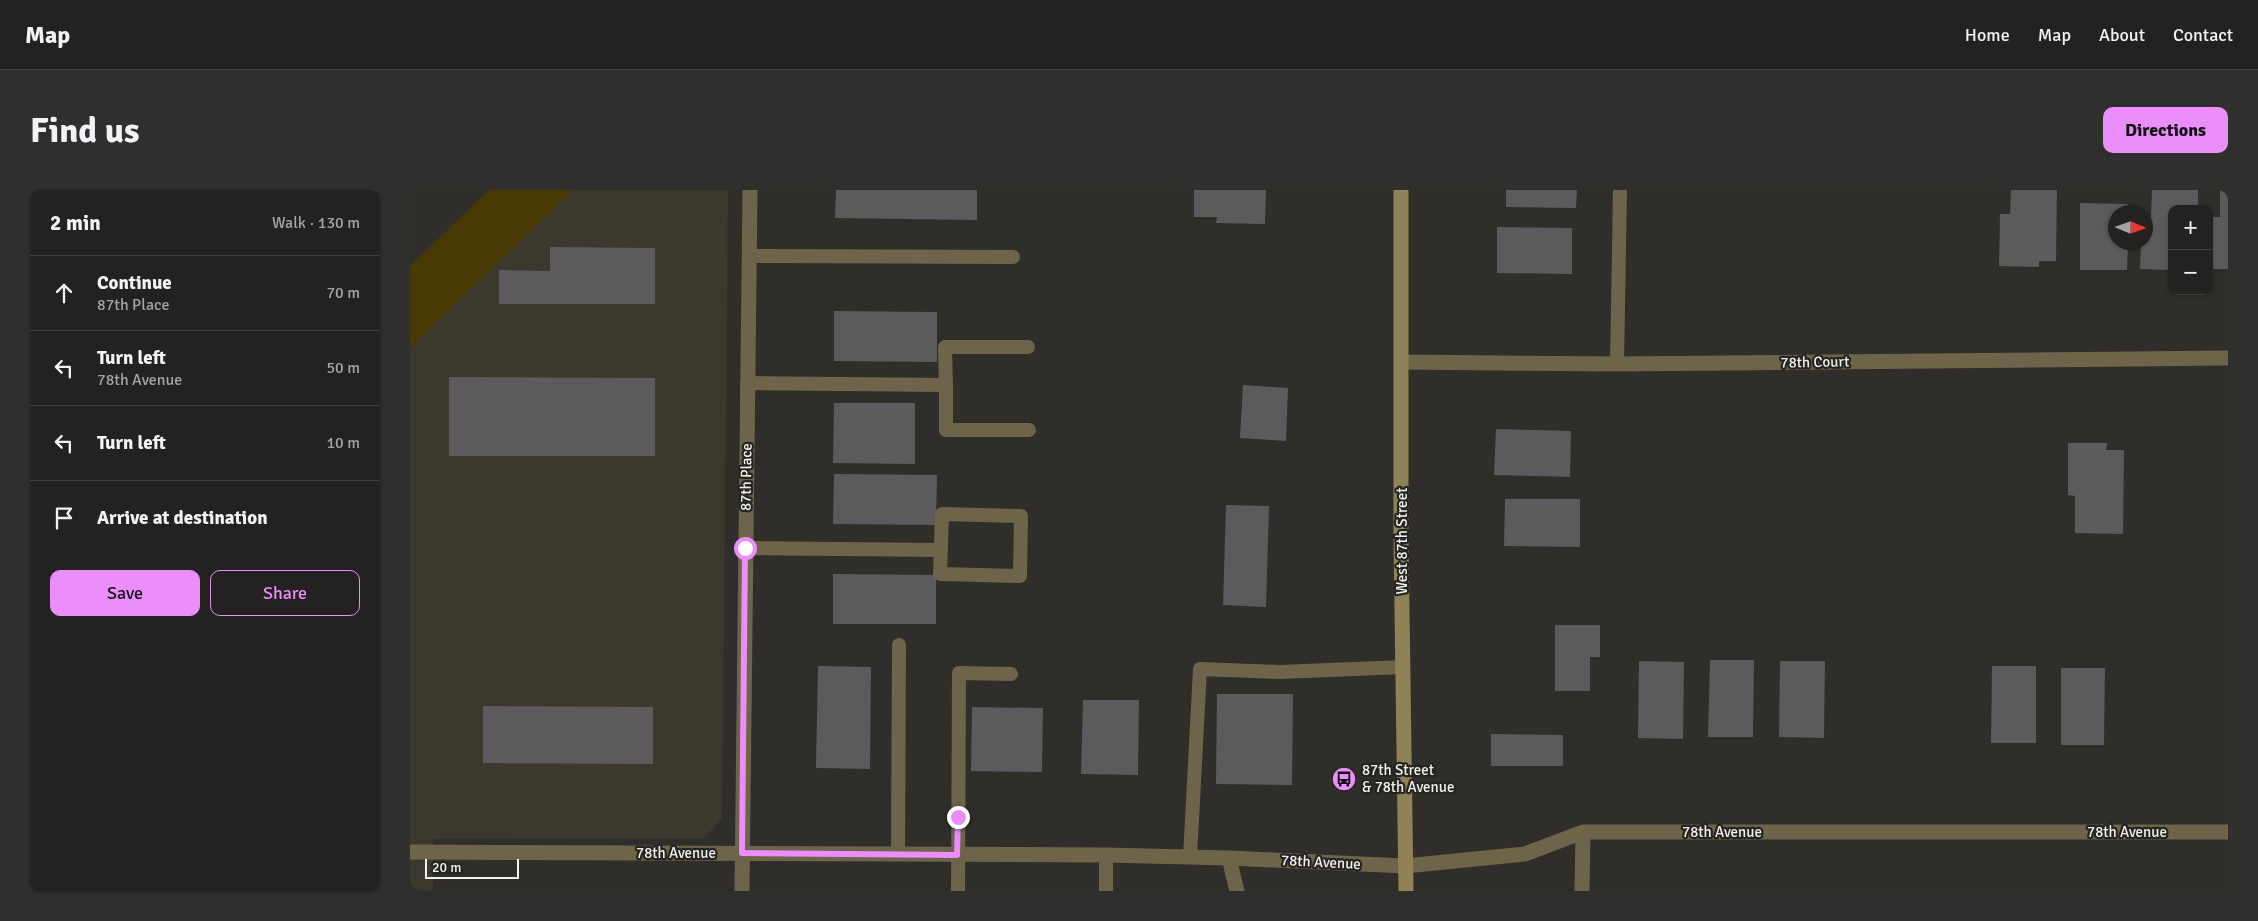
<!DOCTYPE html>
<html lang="en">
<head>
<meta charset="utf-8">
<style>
	body { margin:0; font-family:Signika,sans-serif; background:#2f2f2d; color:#f1f3f6 }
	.controls { position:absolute; right:15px; top:15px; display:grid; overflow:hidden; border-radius:10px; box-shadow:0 1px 4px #0004 }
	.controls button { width:45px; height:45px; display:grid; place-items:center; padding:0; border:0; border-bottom:1px solid #403f3e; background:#232220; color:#f1f3f6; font:25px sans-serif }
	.compass { position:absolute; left:1698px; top:15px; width:45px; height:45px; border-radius:50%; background:#232220; box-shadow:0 1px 4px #0004; rotate:92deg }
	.scale { position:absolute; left:15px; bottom:12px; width:94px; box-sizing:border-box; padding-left:5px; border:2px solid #f1f1ee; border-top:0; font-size:14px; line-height:18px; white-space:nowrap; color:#f1f1ee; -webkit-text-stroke:4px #252421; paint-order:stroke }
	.stop { position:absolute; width:15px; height:15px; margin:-11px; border:4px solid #eb8dfb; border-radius:50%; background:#fff }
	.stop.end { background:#eb8dfb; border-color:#fff; box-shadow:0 1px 5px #0008 }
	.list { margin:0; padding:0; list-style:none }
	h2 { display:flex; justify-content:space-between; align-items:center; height:65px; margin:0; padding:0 20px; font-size:21px }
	h2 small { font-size:16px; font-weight:400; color:#a3a4a5 }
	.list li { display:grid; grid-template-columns:32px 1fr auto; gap:15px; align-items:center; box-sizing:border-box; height:75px; padding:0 20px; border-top:1px solid #403f3e }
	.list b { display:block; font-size:19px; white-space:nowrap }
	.list p { margin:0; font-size:16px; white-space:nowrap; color:#a3a4a5 }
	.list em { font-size:16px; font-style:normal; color:#a3a4a5 }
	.actions { display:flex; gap:10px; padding:15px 20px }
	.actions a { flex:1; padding:11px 0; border:1px solid #eb8dfb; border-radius:10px; text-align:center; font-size:18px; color:#eb8dfb }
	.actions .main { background:#eb8dfb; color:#111 }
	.icon { flex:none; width:28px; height:28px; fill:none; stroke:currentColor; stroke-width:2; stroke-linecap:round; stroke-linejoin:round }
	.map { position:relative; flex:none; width:1818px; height:701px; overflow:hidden; border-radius:10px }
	header { display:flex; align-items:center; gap:30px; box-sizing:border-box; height:70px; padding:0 25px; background:#232220; border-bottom:1px solid #403f3e }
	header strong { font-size:24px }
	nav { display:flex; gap:28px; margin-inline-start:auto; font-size:18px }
	.intro { display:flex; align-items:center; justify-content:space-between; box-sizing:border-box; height:120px; padding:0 30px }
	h1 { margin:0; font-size:35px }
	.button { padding:12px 22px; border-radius:10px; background:#eb8dfb; color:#111; font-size:18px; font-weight:700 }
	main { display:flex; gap:30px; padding:0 30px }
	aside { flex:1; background:#232220; border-radius:10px; box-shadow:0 1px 4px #0004 }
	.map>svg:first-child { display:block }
	.built { fill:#3b382e }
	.green { fill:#473804 }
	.building { fill:#5d5a5d }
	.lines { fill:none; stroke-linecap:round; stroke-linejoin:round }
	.lane { stroke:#6d644a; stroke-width:14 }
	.street { stroke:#6d644a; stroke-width:15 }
	.secondary { stroke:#908257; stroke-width:15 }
	.route { stroke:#eb8dfb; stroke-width:6 }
	.labels { text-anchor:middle; stroke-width:4.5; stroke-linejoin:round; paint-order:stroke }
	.street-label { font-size:15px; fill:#f1f1ee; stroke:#252421 }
	.poi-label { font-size:15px; fill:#f1f1ee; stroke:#252421; text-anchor:start }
</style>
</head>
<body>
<header>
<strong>Map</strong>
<nav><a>Home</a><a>Map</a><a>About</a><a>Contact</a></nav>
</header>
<div class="intro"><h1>Find us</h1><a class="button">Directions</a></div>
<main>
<aside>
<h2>2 min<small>Walk · 130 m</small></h2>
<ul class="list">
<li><svg class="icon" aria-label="ahead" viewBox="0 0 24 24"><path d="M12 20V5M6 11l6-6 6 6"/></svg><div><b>Continue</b><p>87th Place</p></div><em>70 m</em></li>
<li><svg class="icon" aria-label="left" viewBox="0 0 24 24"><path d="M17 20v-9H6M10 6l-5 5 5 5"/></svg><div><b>Turn left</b><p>78th Avenue</p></div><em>50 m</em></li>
<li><svg class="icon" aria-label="left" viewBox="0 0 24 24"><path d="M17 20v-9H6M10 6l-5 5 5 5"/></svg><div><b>Turn left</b></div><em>10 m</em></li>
<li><svg class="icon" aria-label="arrive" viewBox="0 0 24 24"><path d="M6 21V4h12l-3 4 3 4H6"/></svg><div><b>Arrive at destination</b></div></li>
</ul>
<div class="actions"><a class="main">Save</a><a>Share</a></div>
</aside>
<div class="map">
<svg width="1818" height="701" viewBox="0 0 1818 701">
	<rect width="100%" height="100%" fill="#2f2e2a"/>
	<path class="built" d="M163 0H318L312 629 294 648 23 649V701H0V158Z"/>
	<path class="green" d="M79 0H163L0 158V76Z"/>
	<path class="building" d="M426 0H567V30L425 28Z
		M784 0H856L855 34 806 33 807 27H784Z
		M1096 0H1167L1166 18 1096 17Z
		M1601 0H1647L1646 71H1629V77L1589 76 1590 24H1600Z
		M1742 0H1788V19H1762V80L1730 79 1731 52H1736V27H1741Z
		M1810 0H1818V79H1799L1800 27H1810Z
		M1670 13 1718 14V22H1706V52H1718L1717 80H1670Z
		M1087 37 1162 38V84L1087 83Z
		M140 57 245 58V114H89V80L140 81Z
		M424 121 527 122V172L424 171Z
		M39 187 245 188V266H39Z
		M833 195 878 198 876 251 830 248Z
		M424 213H505V274L423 273Z
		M1086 239 1161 241 1160 287 1084 285Z
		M1658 253H1697L1696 260H1714L1713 344 1665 343V306L1658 305Z
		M424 284 527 285 526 335 423 334Z
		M1095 309H1170V357L1094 356Z
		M816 315 859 316 856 417 813 415Z
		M423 384 526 385V434H423Z
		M1145 435H1190V467H1180V501H1145Z
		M1300 470H1344L1343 547H1298Z
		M1229 471 1274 472 1273 549 1228 548Z
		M1370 471H1415L1414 548 1369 547Z
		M408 476 461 477 460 579 406 578Z
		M1582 476H1626V553H1581Z
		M1651 478H1695L1694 555H1651Z
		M807 504H883L882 595 806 594Z
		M673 510H729L728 585 671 584Z
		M73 516 243 517V574L73 573Z
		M562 517 633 518 632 582 561 581Z
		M1081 544 1153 545V576H1081Z"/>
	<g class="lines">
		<path class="lane" d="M339 66 603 67
			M1207 174 1210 0
			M337 193 536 195 535 157H618
			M536 195V240H619
			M532 324 611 326 610 386 530 384Z
			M335 358 531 360
			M488 663 489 455
			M780 667 790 479 870 482 993 477
			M548 701 549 483 601 484
			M696 701V665"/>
		<path class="street" d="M991 172 1207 174 1818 168
			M0 662 696 665 819 668 995 676 1115 664 1173 642H1818
			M819 668 827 701
			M332 701 340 0
			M1172 701 1173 642"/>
		<path class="secondary" d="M991 0V349L996 701"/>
	</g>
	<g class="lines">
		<path class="route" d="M335 358 332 663 547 665 548 627"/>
	</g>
	<defs>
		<g id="bus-disc" transform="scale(1.25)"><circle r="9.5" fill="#eb8dfb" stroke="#252421"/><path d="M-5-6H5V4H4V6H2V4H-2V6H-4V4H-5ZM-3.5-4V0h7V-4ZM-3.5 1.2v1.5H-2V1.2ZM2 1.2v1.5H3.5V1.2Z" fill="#111"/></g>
	</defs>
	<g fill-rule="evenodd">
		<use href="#bus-disc" x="934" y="589"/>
	</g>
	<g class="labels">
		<g class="street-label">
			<text transform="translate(1405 172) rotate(-1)" y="5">78th Court</text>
			<text transform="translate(336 287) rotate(-89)" y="5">87th Place</text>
			<text transform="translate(992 351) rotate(-90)" y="5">West 87th Street</text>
			<text x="1312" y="647">78th Avenue</text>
			<text x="1717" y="647">78th Avenue</text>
			<text x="266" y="668">78th Avenue</text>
			<text transform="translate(911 672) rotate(3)" y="5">78th Avenue</text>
		</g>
		<g class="poi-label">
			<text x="952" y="585">87th Street<tspan x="952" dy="17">&amp; 78th Avenue</tspan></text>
		</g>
	</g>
</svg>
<div class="controls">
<button>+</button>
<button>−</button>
</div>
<svg class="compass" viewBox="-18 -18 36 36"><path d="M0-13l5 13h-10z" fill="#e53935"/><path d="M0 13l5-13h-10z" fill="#a3a4a5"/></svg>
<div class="scale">20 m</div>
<div class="stop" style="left:335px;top:358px"></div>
<div class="stop end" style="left:548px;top:627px"></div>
</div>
</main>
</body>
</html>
